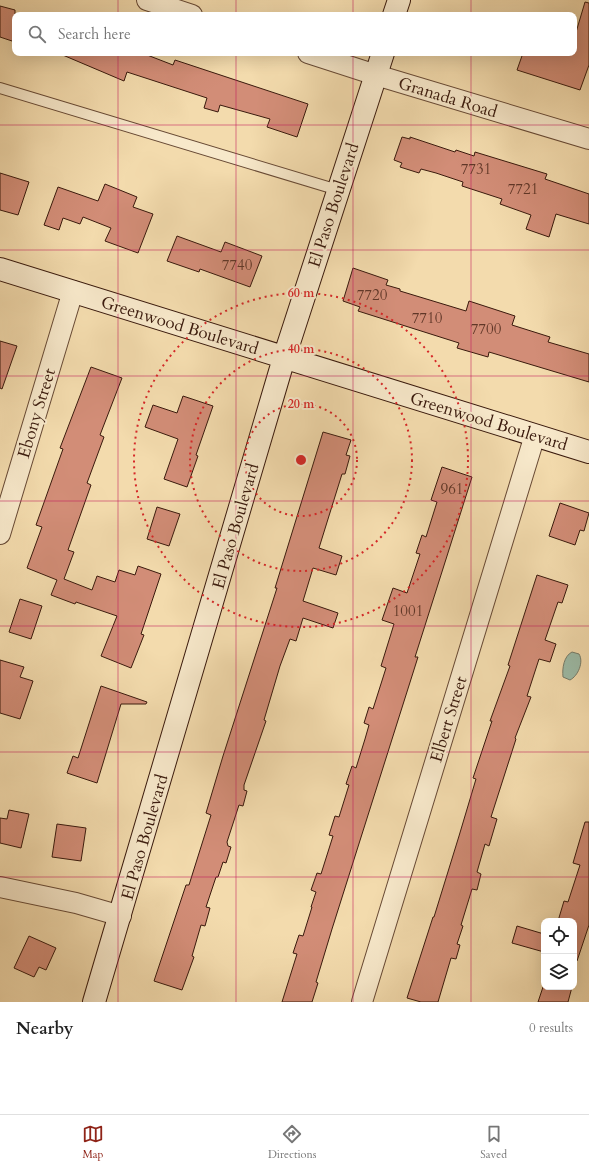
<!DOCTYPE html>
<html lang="en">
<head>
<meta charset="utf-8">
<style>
	body { margin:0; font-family:Cardo,serif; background:#f2f2f2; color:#222 }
	.controls { position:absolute; right:12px; bottom:12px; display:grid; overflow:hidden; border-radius:8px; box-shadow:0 4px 16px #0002 }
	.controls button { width:36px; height:36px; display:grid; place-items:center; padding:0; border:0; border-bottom:1px solid #e0e0e0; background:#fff; color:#222; font:20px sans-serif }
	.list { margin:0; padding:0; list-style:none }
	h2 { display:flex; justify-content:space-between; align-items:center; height:52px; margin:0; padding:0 16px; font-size:17px }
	h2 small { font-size:13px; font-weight:400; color:#767676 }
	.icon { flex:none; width:22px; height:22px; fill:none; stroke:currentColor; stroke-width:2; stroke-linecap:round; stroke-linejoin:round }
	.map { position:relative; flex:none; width:589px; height:1002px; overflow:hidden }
	.search { position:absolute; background:#fff; box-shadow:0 4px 16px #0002; left:12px; right:12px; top:12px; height:44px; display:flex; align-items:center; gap:10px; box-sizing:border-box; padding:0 14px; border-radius:8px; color:#767676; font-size:15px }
	.sheet { height:112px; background:#fff }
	nav { display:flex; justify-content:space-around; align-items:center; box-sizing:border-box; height:56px; border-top:1px solid #e0e0e0; background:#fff; font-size:11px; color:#767676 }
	nav a { display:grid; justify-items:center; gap:2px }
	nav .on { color:#8f2418 }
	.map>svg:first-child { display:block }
	.water { fill:#9cbba7; stroke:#757b69 }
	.building { fill:#d28d77; stroke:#3a1a0d }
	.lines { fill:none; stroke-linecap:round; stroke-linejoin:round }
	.lane-casing { stroke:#684a35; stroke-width:12 }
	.street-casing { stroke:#684a35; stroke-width:22 }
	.secondary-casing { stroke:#3a1a0d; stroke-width:24 }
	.lane { stroke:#f7e8ca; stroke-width:10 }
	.street { stroke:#f7e8ca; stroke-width:20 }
	.secondary { stroke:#f7e8ca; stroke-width:22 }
	.grid { fill:none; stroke:#c2185b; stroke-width:1; stroke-opacity:0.55 }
	.ring { fill:none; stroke:#d62828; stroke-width:2; stroke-dasharray:2 4 }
	.labels { text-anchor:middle; stroke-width:4; stroke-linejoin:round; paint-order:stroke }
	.number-label { font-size:15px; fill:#603728 }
	.street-label { font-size:17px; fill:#3a1a0d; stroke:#f7e8ca }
	.centre { fill:#d62828; stroke:#f7e8ca; stroke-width:2 }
	.ring-label { font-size:12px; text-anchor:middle; font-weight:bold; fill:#d62828; stroke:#f7e8ca; stroke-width:4; stroke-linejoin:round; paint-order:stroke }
</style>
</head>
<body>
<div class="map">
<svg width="589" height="1002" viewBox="0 0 589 1002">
	<rect width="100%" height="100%" fill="#f3dbad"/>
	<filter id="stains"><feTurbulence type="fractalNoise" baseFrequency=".005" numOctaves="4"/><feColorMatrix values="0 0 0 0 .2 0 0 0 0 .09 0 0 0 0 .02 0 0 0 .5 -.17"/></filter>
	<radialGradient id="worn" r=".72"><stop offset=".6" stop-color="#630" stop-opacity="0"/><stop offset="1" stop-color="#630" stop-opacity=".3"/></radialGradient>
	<path class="water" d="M572 652 579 654C584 662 578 676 570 680L563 677C562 668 564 656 572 652Z"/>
	<path class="building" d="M585 2 589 3V65L580 90 517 70 523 53H574V39Z
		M0 6 15 10V42L0 37Z
		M58 53H142L173 65 175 60 308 104 297 137 267 127 270 119 220 105 218 112 204 108 207 98 127 72 124 81Z
		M402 137 410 139V137L455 152 456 150 474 156 475 152 547 174 545 179 589 194V224L556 214 549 237 526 229 531 215 500 204 502 199 462 186 463 182 436 173 421 169 419 173 400 167 402 163 394 160Z
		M0 173 29 182 18 215 0 210Z
		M105 184 137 197 133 207 153 214 138 253 105 241 111 228 83 217 80 224 63 218 59 230 44 225 58 187 98 201Z
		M177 236 221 252 225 242 262 256 250 287 200 269 199 272 167 261Z
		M353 268 388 280 386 285 400 289V291L466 311 469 301 515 316 512 325 550 337 548 342 589 354V382L489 352 488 357 457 348 459 343 358 311 360 307 343 301Z
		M0 341 17 346 2 389 0 388Z
		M91 367 122 378 100 435 104 437 87 483 91 485 68 550 74 552 64 579 92 590 97 576 115 582 119 570 135 575 138 566 161 574 141 634 144 635 131 668 101 656 117 616 76 602 75 604 51 595 57 580 27 568 42 527 36 525 63 449 60 448Z
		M183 396 213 406 196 455 198 456 187 487 164 479 178 439 145 427 153 405 177 413Z
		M323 432 351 440 346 455 350 456 345 474H342L319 548 342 556 336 575 313 568 303 601 338 613 333 628 303 618 296 641 290 639 280 666 264 720 266 721 244 785V790L247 791 243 806 239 805 227 842 228 846 231 847 226 863 223 862 218 877H216L206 907 210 908 205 926 201 925 192 956 194 957 182 990 154 981 186 885H189L211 815 206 813 223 756 277 588H275Z
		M442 467 472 477 415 657H418L332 929 316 982 318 983 312 1002H282L297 954 293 953 299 935 303 936 312 907H311L316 892 311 890 317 873 321 874 333 836 329 835 335 816 339 817 349 785 346 784 352 766 356 768 365 739 369 725 364 723 369 707 373 709 386 668 381 666 394 624 382 620 393 588 407 593 420 554 416 553 422 535 426 537 437 502 431 500Z
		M560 503 589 513 584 531 580 530 575 545 549 536Z
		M157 507 180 514 169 546 147 539Z
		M537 575 568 585 562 603 558 602 545 640 556 644 550 662 539 659 527 696 531 697 515 738 516 739 491 817 497 819 489 846 485 844 477 872 481 874 477 890 472 889 461 925 463 926 457 944 460 945 456 959 451 958 438 1002H421L407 998 433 917H434L459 836 476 779 473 778 492 721H490L510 666 508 665Z
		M20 599 42 606 31 639 9 632Z
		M0 660 24 667 20 677 33 681 20 719 0 713Z
		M101 686 147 702 146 704H121L97 783 67 773 73 756 78 758Z
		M9 810 29 814 21 848 0 843V818L7 819Z
		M585 822H589V925L577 961H574V921H558L564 901 568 902 580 865 573 863Z
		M57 824 86 828 81 861 52 857Z
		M517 926 544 934V952L512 943Z
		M29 936 56 948 46 970 39 967 34 977 14 968Z
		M543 987H572L568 1002H538Z"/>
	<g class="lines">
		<g class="lane-casing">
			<path id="lane" d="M0 88 338 190"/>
		</g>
		<g class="street-casing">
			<path id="street" d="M147 0 192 15
				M308 53 376 75 589 139
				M0 534 73 291
				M0 887 76 903 121 916
				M362 1002 535 435"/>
		</g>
		<g class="secondary-casing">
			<path id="secondary" d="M394 15 399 0
				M0 269 589 452
				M94 1002 284 358 383 53"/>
		</g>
		<use href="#lane" class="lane"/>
		<use href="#street" class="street"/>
		<use href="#secondary" class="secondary"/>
	</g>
	<path class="grid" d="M118 0V15M236 0V15M353 0V15M471 0V15M118 53V1002M236 53V1002M353 53V1002M471 53V1002M0 125H589M0 250H589M0 376H589M0 501H589M0 626H589M0 752H589M0 877H589"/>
	<g class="ring">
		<circle cx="301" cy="460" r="56"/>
		<circle cx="301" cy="460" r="111"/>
		<circle cx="301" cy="460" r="167"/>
	</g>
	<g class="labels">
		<g class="number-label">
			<text x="476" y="174">7731</text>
			<text x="523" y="194">7721</text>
			<text x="237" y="270">7740</text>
			<text x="372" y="300">7720</text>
			<text x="427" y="323">7710</text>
			<text x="486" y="334">7700</text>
			<text x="452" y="494">961</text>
			<text x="408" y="616">1001</text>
		</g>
		<g class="street-label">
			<text transform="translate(448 97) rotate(17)" y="6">Granada Road</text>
			<text transform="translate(333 205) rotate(-72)" y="6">El Paso Boulevard</text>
			<text transform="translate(180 325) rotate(17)" y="6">Greenwood Boulevard</text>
			<text transform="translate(36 413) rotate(-73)" y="6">Ebony Street</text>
			<text transform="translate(489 421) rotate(17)" y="6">Greenwood Boulevard</text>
			<text transform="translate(235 526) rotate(-74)" y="6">El Paso Boulevard</text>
			<text transform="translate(448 719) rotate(-73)" y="6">Elbert Street</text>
			<text transform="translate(144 837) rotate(-74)" y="6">El Paso Boulevard</text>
		</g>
	</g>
	<circle cx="301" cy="460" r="6" class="centre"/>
	<g class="ring-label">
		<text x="301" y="297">60 m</text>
		<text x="301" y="353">40 m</text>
		<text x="301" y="408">20 m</text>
	</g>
	<rect width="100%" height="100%" filter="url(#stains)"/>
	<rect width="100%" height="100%" fill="url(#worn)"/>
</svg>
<div class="controls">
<button><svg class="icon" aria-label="locate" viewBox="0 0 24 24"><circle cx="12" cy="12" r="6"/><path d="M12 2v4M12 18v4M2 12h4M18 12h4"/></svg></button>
<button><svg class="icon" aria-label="layers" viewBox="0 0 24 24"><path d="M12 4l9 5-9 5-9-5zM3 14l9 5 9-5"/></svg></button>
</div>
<div class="search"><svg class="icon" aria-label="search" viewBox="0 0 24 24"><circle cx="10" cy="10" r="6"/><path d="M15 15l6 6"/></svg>Search here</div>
</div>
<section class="sheet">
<h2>Nearby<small>0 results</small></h2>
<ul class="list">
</ul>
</section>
<nav>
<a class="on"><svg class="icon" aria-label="map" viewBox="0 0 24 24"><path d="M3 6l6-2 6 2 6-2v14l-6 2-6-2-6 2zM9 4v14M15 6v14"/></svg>Map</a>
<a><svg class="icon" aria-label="directions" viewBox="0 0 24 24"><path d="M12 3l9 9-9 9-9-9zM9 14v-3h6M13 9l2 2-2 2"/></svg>Directions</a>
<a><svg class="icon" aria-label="saved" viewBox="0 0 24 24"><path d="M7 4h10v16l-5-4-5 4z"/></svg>Saved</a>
</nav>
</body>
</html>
